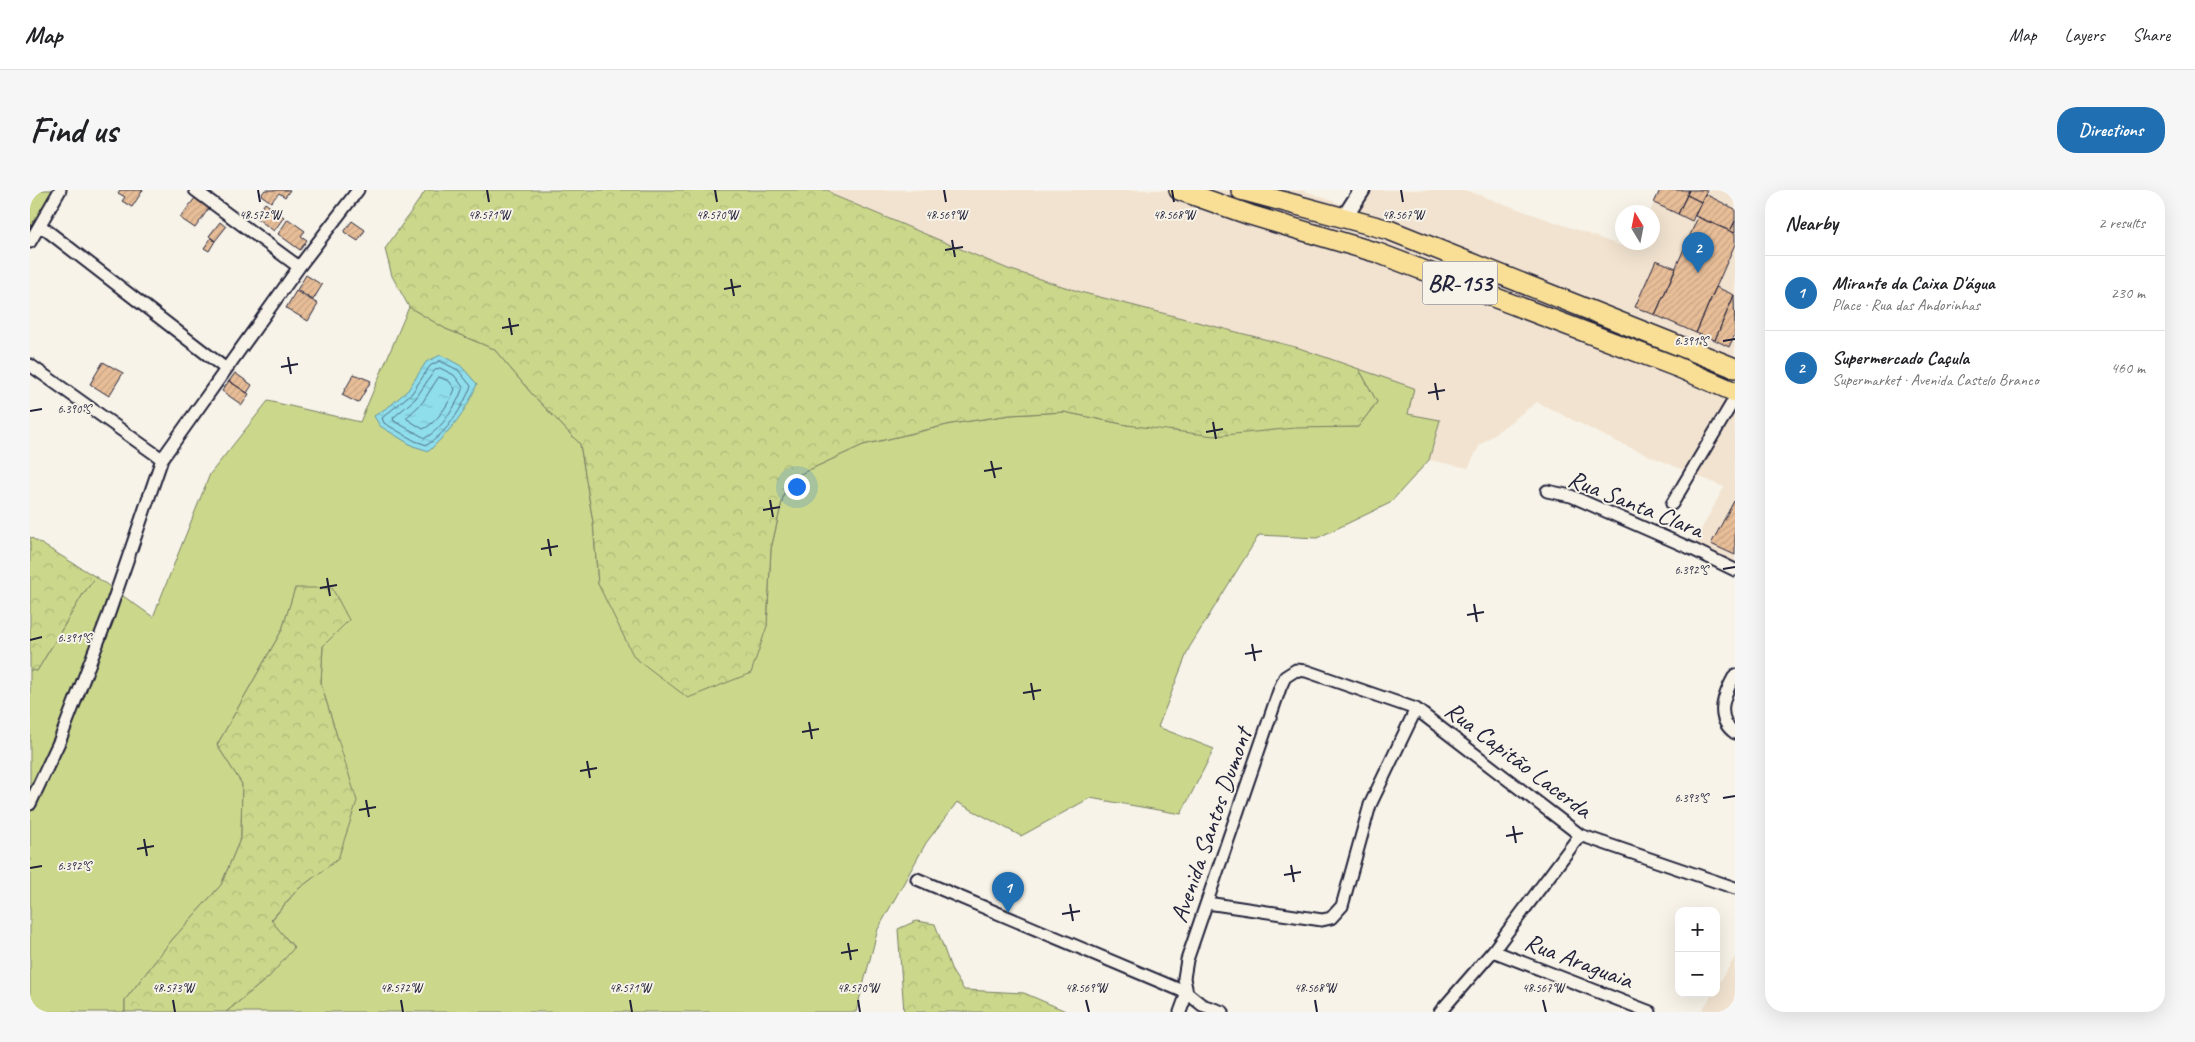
<!DOCTYPE html>
<html lang="en">
<head>
<meta charset="utf-8">
<style>
	body { margin:0; font-family:Caveat,sans-serif; background:#f6f6f6; color:#202124 }
	.controls { position:absolute; right:15px; bottom:15px; display:grid; overflow:hidden; border-radius:10px; box-shadow:0 5px 20px #0002 }
	.controls button { width:45px; height:45px; display:grid; place-items:center; padding:0; border:0; border-bottom:1px solid #e0e0e0; background:#fff; color:#202124; font:25px sans-serif }
	.compass { position:absolute; left:1585px; top:15px; width:45px; height:45px; border-radius:50%; background:#fff; box-shadow:0 5px 20px #0002; rotate:350deg }
	.you { position:absolute; left:766px; top:296px; width:18px; height:18px; margin:-12px; border:4px solid #fff; border-radius:50%; background:#1a73e8; box-shadow:0 0 0 8px #1a73e833 }
	.badge { display:grid; place-items:center; width:32px; height:32px; border-radius:50%; background:#1f6fb2; color:#fff; font-size:16px; font-weight:700 }
	.pin { position:absolute; translate:-50% -41px; filter:drop-shadow(0 1px 2px #0008) }
	.pin::after { content:''; position:absolute; top:26px; width:18px; height:15px; background:inherit; clip-path:polygon(0 0,100% 0,50% 100%) }
	.list { margin:0; padding:0; list-style:none }
	h2 { display:flex; justify-content:space-between; align-items:center; height:65px; margin:0; padding:0 20px; font-size:21px }
	h2 small { font-size:16px; font-weight:400; color:#757577 }
	.list li { display:grid; grid-template-columns:32px 1fr auto; gap:15px; align-items:center; box-sizing:border-box; height:75px; padding:0 20px; border-top:1px solid #e0e0e0 }
	.list b { display:block; font-size:19px; white-space:nowrap }
	.list p { margin:0; font-size:16px; white-space:nowrap; color:#757577 }
	.list em { font-size:16px; font-style:normal; color:#757577 }
	.map { position:relative; flex:none; width:1705px; height:822px; overflow:hidden; border-radius:20px }
	header { display:flex; align-items:center; gap:30px; box-sizing:border-box; height:70px; padding:0 25px; background:#fff; border-bottom:1px solid #e0e0e0 }
	header strong { font-size:24px }
	nav { display:flex; gap:28px; margin-inline-start:auto; font-size:18px }
	.intro { display:flex; align-items:center; justify-content:space-between; box-sizing:border-box; height:120px; padding:0 30px }
	h1 { margin:0; font-size:35px }
	.button { padding:12px 22px; border-radius:20px; background:#1f6fb2; color:#fff; font-size:18px; font-weight:700 }
	main { display:flex; gap:30px; padding:0 30px }
	aside { flex:1; background:#fff; border-radius:20px; box-shadow:0 5px 20px #0002 }
	.map>svg:first-child { display:block }
	.built { fill:#f2e3d0 }
	.green { fill:#cbd88b; stroke:#767d63 }
	.forest { fill:url(#forest-crowns); stroke:#767d63 }
	.water { fill:url(#water-ripples); stroke:#6393a5 }
	.lines { fill:none; stroke-linecap:round; stroke-linejoin:round }
	.shore { stroke:#4e6d82; stroke-width:1 }
	.building { fill:url(#building-hatch); stroke:#22223b }
	.minor-casing { stroke:#22223b; stroke-width:15 }
	.tertiary-casing { stroke:#22223b; stroke-width:19 }
	.primary-casing { stroke:#22223b; stroke-width:22 }
	.minor { stroke:#f7f3e8; stroke-width:11 }
	.tertiary { stroke:#f7f3e8; stroke-width:15 }
	.primary { stroke:#f9df96; stroke-width:19 }
	.ticks { fill:none; stroke:#22223b; stroke-width:2 }
	.labels { text-anchor:middle; stroke-width:4; stroke-linejoin:round; paint-order:stroke }
	.shield { fill:#f7f3e8; stroke:#62616f; stroke-width:1 }
	.shield-label { font-size:24px; font-weight:bold; fill:#22223b }
	.street-label { font-size:25px; fill:#22223b; stroke:#f7f3e8 }
	.ticks-label { font-size:12px; text-anchor:middle; fill:#22223b; stroke:#f7f3e8; stroke-width:4; stroke-linejoin:round; paint-order:stroke }
</style>
</head>
<body>
<header>
<strong>Map</strong>
<nav><a>Map</a><a>Layers</a><a>Share</a></nav>
</header>
<div class="intro"><h1>Find us</h1><a class="button">Directions</a></div>
<main>
<div class="map">
<svg width="1705" height="822" viewBox="0 0 1705 822">
	<defs>
		<pattern id="forest-crowns" width="20" height="18" patternUnits="userSpaceOnUse" patternTransform="scale(1.25)"><rect width="20" height="18" fill="#cbd88b"/><path d="M2 6a3 3 0 1 1 6 0M12 15a3 3 0 1 1 6 0" fill="none" stroke="#aeb979"/></pattern>
		<pattern id="water-ripples" width="26" height="14" patternUnits="userSpaceOnUse" patternTransform="scale(1.25)"><rect width="26" height="14" fill="#8fdeec"/><path d="M2 4q2-2 4 0t4 0M15 11q2-2 4 0t4 0" fill="none" stroke="#7bbecb"/></pattern>
		<pattern id="building-hatch" width="6" height="6" patternUnits="userSpaceOnUse" patternTransform="scale(1.25)"><rect width="6" height="6" fill="#e8be98"/><path d="M-1 1l2-2M0 6l6-6M5 7l2-2" fill="none" stroke="#c7a384"/></pattern>
	</defs>
	<rect width="100%" height="100%" fill="#f7f3e8"/>
	<filter id="ink" filterUnits="userSpaceOnUse"><feTurbulence type="fractalNoise" baseFrequency=".02" numOctaves="2"/><feDisplacementMap in="SourceGraphic" scale="10" xChannelSelector="R" yChannelSelector="G"/><feConvolveMatrix kernelMatrix="1 2 1 2 8 2 1 2 1" color-interpolation-filters="sRGB"/></filter>
	<g filter="url(#ink)">
		<path class="built" d="M798 0H1272L1328 20 1340 0H1435L1603 60 1606 53 1622 52V22H1620L1630 0H1705V377L1662 357 1694 297 1585 251 1507 212 1450 255 1438 278 1399 270 1410 230 1378 224 1384 198 1054 103 978 79 805 6Z
			M1705 767V822H1671L1683 803H1686V798Z"/>
		<path class="green" d="M0 0H27L0 43Z
			M379 117 416 139 464 159 502 204 550 254 563 332 568 394 737 436 741 359 757 290 833 255 921 234 980 225 1034 222 1097 235 1328 237 1347 212 1329 179 1384 198 1378 224 1410 230 1399 270 1360 313 1287 348 1229 345 1159 458 1128 537 1184 559 1151 624 1060 608 991 646 927 612 896 653 848 739 826 822H196L239 787 264 757 241 731 267 700 308 669 307 547 291 494 293 456 319 430 265 399 252 440 187 555 212 594 211 647 191 695 141 751 95 810V822H0V480L7 481 53 404 66 387 123 427 180 284 238 211 330 232Z"/>
		<path class="forest" d="M396 0H798L805 6 978 79 1054 103 1269 158 1329 179 1347 212 1328 237 1265 238 1184 246 1097 235 1034 222 980 225 921 234 833 255 757 290 741 359 737 436 721 483 658 508 604 467 568 394 563 332 550 254 502 204 464 159 416 139 379 117 362 86 355 59Z
			M0 347 66 387 53 404 7 481 0 480Z
			M265 398H302L319 430 293 456 291 494 327 611 308 669 267 700 241 730 264 758 239 787 196 822H95V810L141 751 191 695 211 647 212 594 187 555 252 440Z
			M886 731 905 734 922 781 934 800 994 803 1038 822H874L868 739Z"/>
		<path class="water" d="M411 165 431 176 447 194C435 224 421 239 399 261L383 256 350 236 344 226 361 215 378 200 396 172Z"/>
		<g class="lines">
			<path class="shore" d="M410 171 428 180 441 196C433 217 417 243 397 255L385 251 354 233 352 228 382 203 400 176Z
				M410 178 424 185 433 197C427 215 412 239 395 248L364 231 363 228 386 208 404 181Z
				M409 187 419 191 425 199C420 212 406 234 393 239L377 229V227L392 213Z"/>
		</g>
		<path class="building" d="M90 0H113L102 17 92 11 95 7 88 3Z
			M235 0H260L255 7 249 3 241 12 231 5Z
			M1630 0H1659L1648 24 1624 13Z
			M1659 0H1677L1671 12 1657 5Z
			M1675 4 1705 19V31L1700 41 1665 26Z
			M1657 5 1671 12 1662 31 1648 24Z
			M165 8 179 18 165 38 150 28Z
			M235 13 254 27 244 41 225 27Z
			M1668 27 1705 43V54L1666 143 1625 125Z
			M258 29 275 41 271 46 277 50 270 60 248 44Z
			M322 31 335 40 328 51 314 42Z
			M1705 31V42L1704 43 1700 41Z
			M190 32 196 37 185 51 179 46Z
			M181 48 185 51 179 61 174 58Z
			M1626 70 1646 78 1625 125 1605 117Z
			M276 85 292 95 283 110 267 100Z
			M1686 97 1704 105 1685 150 1666 143Z
			M266 101 288 114 278 131 256 118Z
			M1704 105 1705 144 1699 157 1685 150Z
			M73 172 93 183 79 206 60 194Z
			M205 183 222 195 217 203 199 191Z
			M324 184 341 191 328 213 312 205Z
			M199 191 219 204 212 215 192 201Z
			M1704 311 1705 312V365L1681 354Z"/>
		<g class="lines">
			<g class="minor-casing">
				<path id="minor" d="M165 0 269 77
					M11 36 196 179
					M0 52 30 0
					M0 175 132 269
					M1517 301 1541 306 1662 359 1705 380
					M1642 314 1705 208
					M1705 485C1695 503 1683 527 1705 543
					M0 614 30 550 78 426 132 269 269 77 328 0
					M887 689 1157 803 1172 815 1193 822
					M1177 713 1292 730 1301 728 1312 716 1340 615 1386 519
					M1463 761 1620 822
					M1150 822 1157 803 1154 788 1157 770 1250 498 1255 487 1266 480 1276 481 1386 519 1550 645 1705 698
					M1410 822 1463 761 1550 645"/>
			</g>
			<g class="tertiary-casing">
				<path id="tertiary" d="M1314 28 1332 0"/>
			</g>
			<g class="primary-casing">
				<path id="primary" d="M1149 0 1220 25 1348 63 1647 177 1705 202
					M1211 0 1359 40 1705 178"/>
			</g>
			<use href="#minor" class="minor"/>
			<use href="#tertiary" class="tertiary"/>
			<use href="#primary" class="primary"/>
		</g>
	</g>
	<path class="ticks" d="M228 0 230 12M457 0 459 12M685 0 687 12M914 0 916 12M1142 0 1144 12M1371 0 1373 12M922 50 925 67M915 60 933 57M701 89 704 106M694 99 711 96M479 128 482 145M472 138 489 135M1693 151 1705 149M258 167 261 184M251 177 268 174M1405 193 1408 210M1398 203 1415 200M0 221 12 219M1183 232 1186 249M1176 242 1193 239M961 271 965 288M954 281 972 278M740 310 743 327M733 320 750 317M518 349 521 366M511 359 528 356M1693 379 1705 377M297 388 300 406M290 398 307 395M1444 414 1447 432M1437 425 1454 422M0 450 12 447M1222 454 1225 471M1215 464 1232 461M1001 493 1004 510M993 503 1011 500M779 532 782 549M772 542 789 539M557 571 560 588M550 581 567 578M1693 608 1705 606M336 610 339 627M329 620 346 617M1483 636 1486 653M1476 646 1493 643M114 649 117 666M107 659 124 656M1261 675 1264 692M0 678 12 676M1254 685 1271 682M1040 714 1043 731M1032 724 1050 721M818 753 821 770M811 763 828 760M143 810 145 822M371 810 373 822M600 810 602 822M828 810 830 822M1056 810 1059 822M1285 810 1287 822M1513 810 1516 822"/>
	<g class="labels">
		<rect class="shield" x="1392.5" y="71.5" width="75" height="43" rx="4"/>
		<g class="shield-label">
			<text x="1430" y="101">BR-153</text>
		</g>
		<g class="street-label">
			<text transform="translate(1606 313) rotate(22)" y="9">Rua Santa Clara</text>
			<text transform="translate(1489 569) rotate(37)" y="9">Rua Capitão Lacerda</text>
			<text transform="translate(1180 635) rotate(-71)" y="9">Avenida Santos Dumont</text>
			<text transform="translate(1549 770) rotate(21)" y="9">Rua Araguaia</text>
		</g>
	</g>
	<g class="ticks-label">
		<text x="230" y="29">48.572°W</text>
		<text x="459" y="29">48.571°W</text>
		<text x="687" y="29">48.570°W</text>
		<text x="916" y="29">48.569°W</text>
		<text x="1144" y="29">48.568°W</text>
		<text x="1373" y="29">48.567°W</text>
		<text x="1661" y="155">6.391°S</text>
		<text x="44" y="223">6.390°S</text>
		<text x="1661" y="384">6.392°S</text>
		<text x="44" y="452">6.391°S</text>
		<text x="1661" y="612">6.393°S</text>
		<text x="44" y="680">6.392°S</text>
		<text x="143" y="802">48.573°W</text>
		<text x="371" y="802">48.572°W</text>
		<text x="600" y="802">48.571°W</text>
		<text x="828" y="802">48.570°W</text>
		<text x="1056" y="802">48.569°W</text>
		<text x="1285" y="802">48.568°W</text>
		<text x="1513" y="802">48.567°W</text>
	</g>
</svg>
<div class="controls">
<button>+</button>
<button>−</button>
</div>
<svg class="compass" viewBox="-18 -18 36 36"><path d="M0-13l5 13h-10z" fill="#e53935"/><path d="M0 13l5-13h-10z" fill="#757577"/></svg>
<div class="you"></div>
<div class="pin badge" style="left:978px;top:723px">1</div>
<div class="pin badge" style="left:1668px;top:83px">2</div>
</div>
<aside>
<h2>Nearby<small>2 results</small></h2>
<ul class="list">
<li><span class="badge">1</span><div><b>Mirante da Caixa D'água</b><p>Place · Rua das Andorinhas</p></div><em>230 m</em></li>
<li><span class="badge">2</span><div><b>Supermercado Caçula</b><p>Supermarket · Avenida Castelo Branco</p></div><em>460 m</em></li>
</ul>
</aside>
</main>
</body>
</html>
